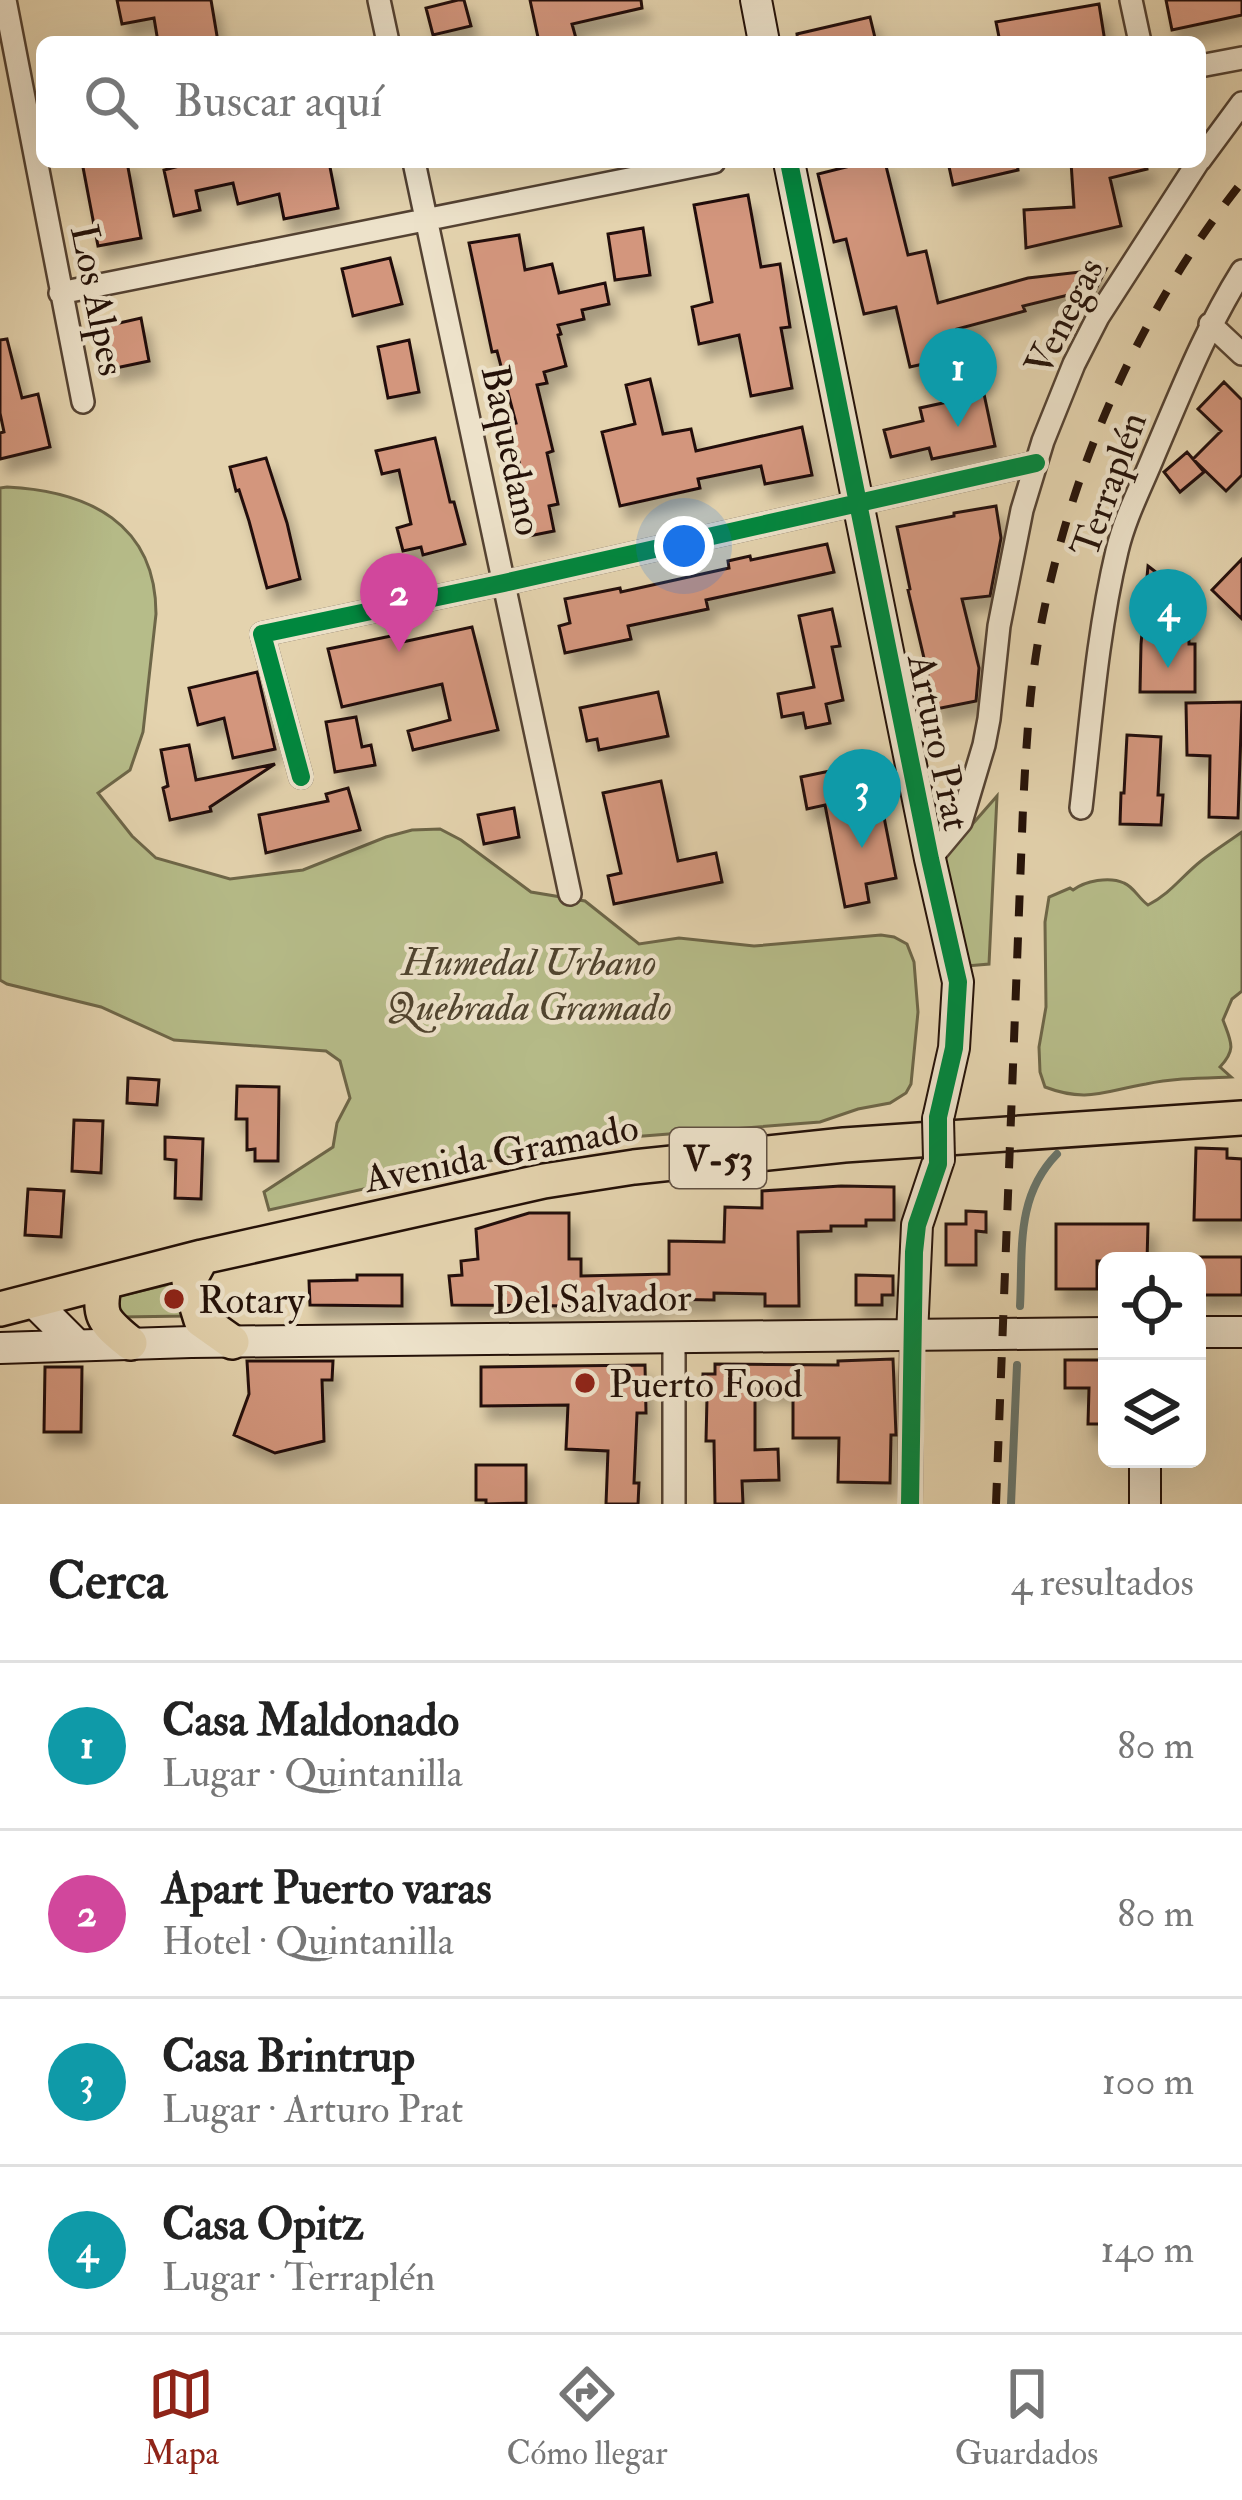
<!DOCTYPE html>
<html lang="es">
<head>
<meta charset="utf-8">
<style>
	body { margin:0; font-family:"IM FELL Double Pica",serif; background:#f6f6f6; color:#222 }
	.controls { position:absolute; right:36px; bottom:36px; display:grid; overflow:hidden; border-radius:18px; box-shadow:0 12px 48px #0002 }
	.controls button { width:108px; height:108px; display:grid; place-items:center; padding:0; border:0; border-bottom:3px solid #e0e0e0; background:#fff; color:#222; font:60px sans-serif }
	.you { position:absolute; left:684px; top:546px; width:42px; height:42px; margin:-30px; border:9px solid #fff; border-radius:50%; background:#1a73e8; box-shadow:0 0 0 18px #1a73e833 }
	.badge { display:grid; place-items:center; width:78px; height:78px; border-radius:50%; background:#8f2418; color:#fff; font-size:39px; font-weight:700 }
	.pin { position:absolute; translate:-50% -99px; filter:drop-shadow(0 3px 6px #0008) }
	.pin::after { content:''; position:absolute; top:63px; width:42px; height:36px; background:inherit; clip-path:polygon(0 0,100% 0,50% 100%) }
	.list { margin:0; padding:0; list-style:none }
	h2 { display:flex; justify-content:space-between; align-items:center; height:156px; margin:0; padding:0 48px; font-size:51px }
	h2 small { font-size:39px; font-weight:400; color:#767676 }
	.list li { display:grid; grid-template-columns:78px 1fr auto; gap:36px; align-items:center; box-sizing:border-box; height:168px; padding:0 48px; border-top:3px solid #e0e0e0 }
	.list b { display:block; font-size:45px; white-space:nowrap }
	.list p { margin:0; font-size:39px; white-space:nowrap; color:#767676 }
	.list em { font-size:39px; font-style:normal; color:#767676 }
	.icon { flex:none; width:66px; height:66px; fill:none; stroke:currentColor; stroke-width:2; stroke-linecap:round; stroke-linejoin:round }
	.map { position:relative; flex:none; width:1242px; height:1504px; overflow:hidden }
	.search { position:absolute; background:#fff; box-shadow:0 12px 48px #0002; left:36px; right:36px; top:36px; height:132px; display:flex; align-items:center; gap:30px; box-sizing:border-box; padding:0 42px; border-radius:18px; color:#767676; font-size:45px }
	.sheet { height:828px; background:#fff }
	nav { display:flex; justify-content:space-around; align-items:center; box-sizing:border-box; height:168px; border-top:3px solid #e0e0e0; background:#fff; font-size:33px; color:#767676 }
	nav a { display:grid; justify-items:center; gap:6px }
	nav .on { color:#8f2418 }
	.map>svg:first-child { display:block }
	.green { fill:#b6bc89; stroke:#6d6648; stroke-width:3 }
	.lines { fill:none; stroke-linecap:round; stroke-linejoin:round }
	.stream { stroke:#68756b; stroke-width:8 }
	.building { fill:#d3967d; stroke:#241108; stroke-width:3; filter:url(#shadow) }
	.street-casing { stroke:#544232; stroke-width:26 }
	.secondary-casing { stroke:#241108; stroke-width:34 }
	.primary-casing { stroke:#241108; stroke-width:38 }
	.street { stroke:#ede2ca; stroke-width:21 }
	.secondary { stroke:#ede2ca; stroke-width:30 }
	.primary { stroke:#e4d3ae; stroke-width:33 }
	.rail { stroke:#241108; stroke-width:8; stroke-dasharray:21 21; stroke-linecap:butt }
	.secondary-bridge-casing { stroke:#241108; stroke-width:34; stroke-linecap:butt }
	.secondary-bridge { stroke:#ede2ca; stroke-width:30 }
	.cycleway-casing { stroke:#ede2ca; stroke-width:26 }
	.cycleway { stroke:#00873e; stroke-width:18 }
	.poi-dot { fill:#8f2418; stroke:#ede2ca; stroke-width:4.5 }
	.labels { text-anchor:middle; stroke-width:9; stroke-linejoin:round; paint-order:stroke }
	.shield { fill:#ede2ca; stroke:#605042; stroke-width:3 }
	.shield-label { font-size:36px; font-weight:bold; fill:#241108 }
	.street-label { font-size:39px; fill:#241108; stroke:#ede2ca }
	.park-label { font-size:39px; font-style:italic; fill:#50442f; stroke:#ede2ca }
	.poi-label { font-size:39px; fill:#241108; stroke:#ede2ca; text-anchor:start }
</style>
</head>
<body>
<div class="map">
<svg width="1242" height="1504" viewBox="0 0 1242 1504">
	<defs>
		<filter id="shadow"><feDropShadow dx="7" dy="13" stdDeviation="6" flood-color="#0004"/></filter>
	</defs>
	<rect width="100%" height="100%" fill="#e4d3ae"/>
	<filter id="stains"><feTurbulence type="fractalNoise" baseFrequency=".00167" numOctaves="4"/><feColorMatrix values="0 0 0 0 .2 0 0 0 0 .09 0 0 0 0 .02 0 0 0 .5 -.17"/></filter>
	<radialGradient id="worn" r=".72"><stop offset=".6" stop-color="#630" stop-opacity="0"/><stop offset="1" stop-color="#630" stop-opacity=".3"/></radialGradient>
	<path class="green" d="M7 487C88 491 156 523 156 614L143 732 130 770 98 793 132 836 156 858 230 879 303 870 386 837 412 830 440 829 461 840 531 892 585 901 639 944 679 938 754 946 881 935 894 937 907 944 914 962 918 1012 911 1084 906 1093 890 1103 858 1109 820 1122 580 1141 269 1210 264 1192 333 1147 337 1123 350 1098 340 1061 326 1051 174 1040 101 1007 7 984 0 980V488Z
		M997 796 989 964 967 966 942 859Z
		M1242 832V991L1232 999 1223 1020C1231 1042 1237 1049 1220 1067L1231 1077C1203 1078 1174 1078 1146 1084 1104 1091 1087 1103 1045 1087L1040 1072 1039 1047 1046 1007 1045 922 1049 897 1070 888 1073 890C1085 881 1109 876 1124 883 1134 887 1139 899 1148 905 1171 893 1181 877 1201 861 1214 851 1228 842 1242 832Z
		M178 1282 188 1316 120 1317 115 1297Z"/>
	<g class="lines">
		<path class="stream" d="M1020 1306C1023 1250 1015 1197 1057 1154
			M1011 1504 1017 1365"/>
	</g>
	<path class="building" d="M117 0H211L218 42H158L154 18 122 24Z
		M458 0H464L471 26 433 35 426 8Z
		M530 0H641L642 8 572 24 577 42H539Z
		M1166 0H1242V15L1172 30Z
		M1099 4 1105 42H1000L996 22Z
		M870 17 876 42H798L797 34Z
		M82 162H127L141 238 98 246Z
		M175 162H329L338 208 284 219 279 194 238 204 233 183 196 191 200 210 174 216 164 170 176 167Z
		M866 162H885L908 255 926 251 938 303 1028 278 1106 269 1088 305 1068 295 1023 306 1025 311 957 329 963 355 910 367 896 307 864 314 846 239 834 242 818 174Z
		M948 162H1017L1018 170 953 185Z
		M1071 162H1146L1147 169 1110 178 1121 226 1026 248 1024 210 1074 207Z
		M748 195 761 267 780 264 790 327 781 328 792 388 751 396 739 335 699 344 692 307 712 302 694 205Z
		M643 228 650 275 615 280 608 234Z
		M519 235 525 270 552 264 559 293 605 283 609 304 582 310 584 319 558 325 561 334 558 335 566 366 544 372 547 383 537 385 553 451 547 453 558 504 549 506 554 531 529 536 515 475 522 474 510 424 516 423 497 351 492 352 469 243Z
		M390 258 402 304 353 316 342 269Z
		M141 318 149 361 111 369 102 327Z
		M7 339 22 398 38 394 50 447 0 459V433L4 432 0 413V340Z
		M409 340 419 392 388 398 378 347Z
		M650 379 663 434 691 429 696 451 802 427 812 475 765 484 761 466 698 479 700 488 620 506 602 432 635 424 626 385Z
		M1224 382 1242 400V475L1226 491 1193 459 1204 472 1180 492 1164 472 1187 452 1193 459 1221 431 1198 409Z
		M984 394 995 446 932 459 929 448 891 457 884 430 923 421 920 408Z
		M435 438 450 502H454L465 544 423 555 421 547 403 551 397 528 411 524 399 470 382 474 376 451Z
		M266 458 287 523 300 579 267 588 249 521 239 490 236 491 230 467Z
		M996 506 1001 538 990 596 962 599 979 668 976 701 936 709 908 590 910 589 897 527 954 516V513Z
		M827 544 834 572 706 600 708 609 628 626 631 639 565 653 559 626 570 623 565 599 620 588 621 592 729 568 728 561 750 556 751 560Z
		M1242 559V619L1212 590Z
		M1148 566 1188 597 1189 644H1195V692H1140L1141 644Z
		M832 609 840 646 832 647 843 700 826 704 830 723 806 728 803 713 782 717 778 694 814 687 799 616Z
		M472 627 498 730 413 750 408 731 450 720 442 684 342 707 328 649 396 635 398 643Z
		M257 672 275 749 233 758 224 718 198 725 189 688Z
		M658 692 668 736 599 750 597 739 587 741 580 708Z
		M1242 702 1238 818 1209 817 1210 756 1187 755 1186 703Z
		M356 717 362 747 371 745 375 765 335 772 326 722Z
		M1127 735 1161 737 1158 795H1163L1161 825 1120 824 1121 793H1124Z
		M189 745 196 780 275 764 210 807 211 811 170 820 163 788 168 786 161 750Z
		M854 766 863 811 882 807 896 878 866 884 869 902 845 907 825 805 807 809 801 777Z
		M661 781 678 861 716 853 722 882 614 904 608 876 621 873 603 793Z
		M348 788 360 830 266 853 259 815 328 801 326 794Z
		M514 808 519 837 484 844 478 815Z
		M128 1078 159 1080 157 1105 127 1103Z
		M237 1086 279 1087 278 1161H255V1149L247 1150V1119H236Z
		M74 1120 103 1121 101 1173 72 1171Z
		M165 1137 203 1139 201 1199 175 1198 176 1160 165 1159Z
		M1196 1148 1227 1149V1158L1242 1159V1220H1194Z
		M841 1186 894 1187V1220H866V1226H831V1231L798 1232 799 1306H765V1294L714 1293V1300L659 1299V1304H581V1306L452 1305 449 1276 462 1275 461 1261 478 1259 476 1229 529 1213H569V1259H581V1276L669 1274V1241L724 1242 725 1207 762 1208V1191Z
		M28 1189 64 1191 61 1237 25 1235Z
		M966 1211 986 1212V1232L976 1231V1265H946V1224H966Z
		M1056 1224H1148L1147 1261H1097V1289H1056Z
		M1197 1257H1242V1295H1197Z
		M357 1275H402V1306L310 1305 309 1281 357 1280Z
		M856 1275 893 1276V1295H882V1305H856Z
		M893 1359 896 1435H891L890 1483 838 1482 839 1438H793V1389L755 1388V1450L778 1449 779 1480 742 1481 743 1504H715L714 1441H706L707 1398H702L703 1374H715V1364L838 1365V1361Z
		M1065 1360H1107V1424H1088L1089 1388H1065Z
		M247 1361H333L332 1380H322L324 1441 275 1453 234 1435 249 1394Z
		M645 1365 646 1413H637L634 1483H639L638 1504H606L608 1451 566 1449 568 1405 481 1406V1367Z
		M45 1367H82L81 1432H44Z
		M476 1465H526V1503L486 1504V1500H476Z"/>
	<g class="lines">
		<g class="street-casing">
			<path id="street" d="M5 0 83 402
				M379 0 388 42
				M1131 0 1140 42
				M1200 66 1242 58
				M1200 160 1242 103
				M414 162 570 894
				M60 293 714 162
				M1210 324 1242 354
				M301 777 262 634 504 583 1036 463
				M1081 808C1091 722 1097 635 1117 551 1125 517 1141 487 1154 455 1181 392 1205 330 1242 271
				M930 859 961 822 984 745 989 719 999 626 1022 510 1043 441 1074 364 1098 317 1198 162
				M674 1336V1504
				M910 1504 912 1335"/>
		</g>
		<g class="secondary-casing">
			<path id="secondary" d="M756 0 764 42
				M789 162 930 859 958 982 954 1048 938 1119
				M34 1302 77 1345
				M1197 1332H1242
				M912 1335 917 1225 939 1159
				M0 1348 191 1342 1107 1333
				M1145 1459V1504"/>
		</g>
		<g class="primary-casing">
			<path id="primary" d="M202 1257 189 1281 201 1320 232 1342
				M105 1282C97 1317 104 1321 130 1343
				M0 1309 202 1257 544 1181 634 1167 844 1145 1242 1118"/>
		</g>
		<use href="#street" class="street"/>
		<use href="#secondary" class="secondary"/>
		<use href="#primary" class="primary"/>
		<path class="rail" d="M996 1504 1023 808C1026 750 1029 693 1039 636 1069 471 1138 313 1242 182"/>
		<g class="secondary-bridge-casing">
			<path id="secondary-bridge" d="M938 1119 939 1159"/>
		</g>
		<use href="#secondary-bridge" class="secondary-bridge"/>
		<g class="cycleway-casing">
			<path id="cycleway" d="M789 162 930 859 958 982 954 1048 938 1117V1164L917 1225 914 1252 910 1504
				M301 777 262 634 504 583 1036 463"/>
		</g>
		<use href="#cycleway" class="cycleway"/>
	</g>
	<g class="poi-dot">
		<circle cx="174" cy="1299" r="12"/>
		<circle cx="585" cy="1383" r="12"/>
	</g>
	<g class="labels">
		<rect class="shield" x="670" y="1128" width="96" height="60" rx="9"/>
		<g class="shield-label">
			<text x="718" y="1171">V-53</text>
		</g>
		<g class="street-label">
			<text transform="translate(99 300) rotate(79)" y="14">Los Alpes</text>
			<text transform="translate(1063 316) rotate(-63)" y="14">Venegas</text>
			<text transform="translate(513 450) rotate(78)" y="14">Baquedano</text>
			<text transform="translate(1108 484) rotate(-70)" y="14">Terraplén</text>
			<text transform="translate(940 742) rotate(78)" y="14">Arturo Prat</text>
			<text transform="translate(501 1152) rotate(-11)" y="14">Avenida Gramado</text>
			<text transform="translate(592 1298) rotate(-1)" y="14">Del Salvador</text>
		</g>
		<g class="park-label">
			<text x="529" y="975">Humedal Urbano<tspan x="529" dy="45">Quebrada Gramado</tspan></text>
		</g>
		<g class="poi-label">
			<text x="198" y="1313">Rotary</text>
			<text x="609" y="1397">Puerto Food</text>
		</g>
	</g>
	<rect width="100%" height="100%" filter="url(#stains)"/>
	<rect width="100%" height="100%" fill="url(#worn)"/>
</svg>
<div class="controls">
<button><svg class="icon" aria-label="locate" viewBox="0 0 24 24"><circle cx="12" cy="12" r="6"/><path d="M12 2v4M12 18v4M2 12h4M18 12h4"/></svg></button>
<button><svg class="icon" aria-label="layers" viewBox="0 0 24 24"><path d="M12 4l9 5-9 5-9-5zM3 14l9 5 9-5"/></svg></button>
</div>
<div class="you"></div>
<div class="pin badge" style="left:958px;top:427px;background:#0f9aa8">1</div>
<div class="pin badge" style="left:399px;top:652px;background:#d1479c">2</div>
<div class="pin badge" style="left:862px;top:848px;background:#0f9aa8">3</div>
<div class="pin badge" style="left:1168px;top:668px;background:#0f9aa8">4</div>
<div class="search"><svg class="icon" aria-label="search" viewBox="0 0 24 24"><circle cx="10" cy="10" r="6"/><path d="M15 15l6 6"/></svg>Buscar aquí</div>
</div>
<section class="sheet">
<h2>Cerca<small>4 resultados</small></h2>
<ul class="list">
<li><span class="badge" style="background:#0f9aa8">1</span><div><b>Casa Maldonado</b><p>Lugar · Quintanilla</p></div><em>80 m</em></li>
<li><span class="badge" style="background:#d1479c">2</span><div><b>Apart Puerto varas</b><p>Hotel · Quintanilla</p></div><em>80 m</em></li>
<li><span class="badge" style="background:#0f9aa8">3</span><div><b>Casa Brintrup</b><p>Lugar · Arturo Prat</p></div><em>100 m</em></li>
<li><span class="badge" style="background:#0f9aa8">4</span><div><b>Casa Opitz</b><p>Lugar · Terraplén</p></div><em>140 m</em></li>
</ul>
</section>
<nav>
<a class="on"><svg class="icon" aria-label="map" viewBox="0 0 24 24"><path d="M3 6l6-2 6 2 6-2v14l-6 2-6-2-6 2zM9 4v14M15 6v14"/></svg>Mapa</a>
<a><svg class="icon" aria-label="directions" viewBox="0 0 24 24"><path d="M12 3l9 9-9 9-9-9zM9 14v-3h6M13 9l2 2-2 2"/></svg>Cómo llegar</a>
<a><svg class="icon" aria-label="saved" viewBox="0 0 24 24"><path d="M7 4h10v16l-5-4-5 4z"/></svg>Guardados</a>
</nav>
</body>
</html>
